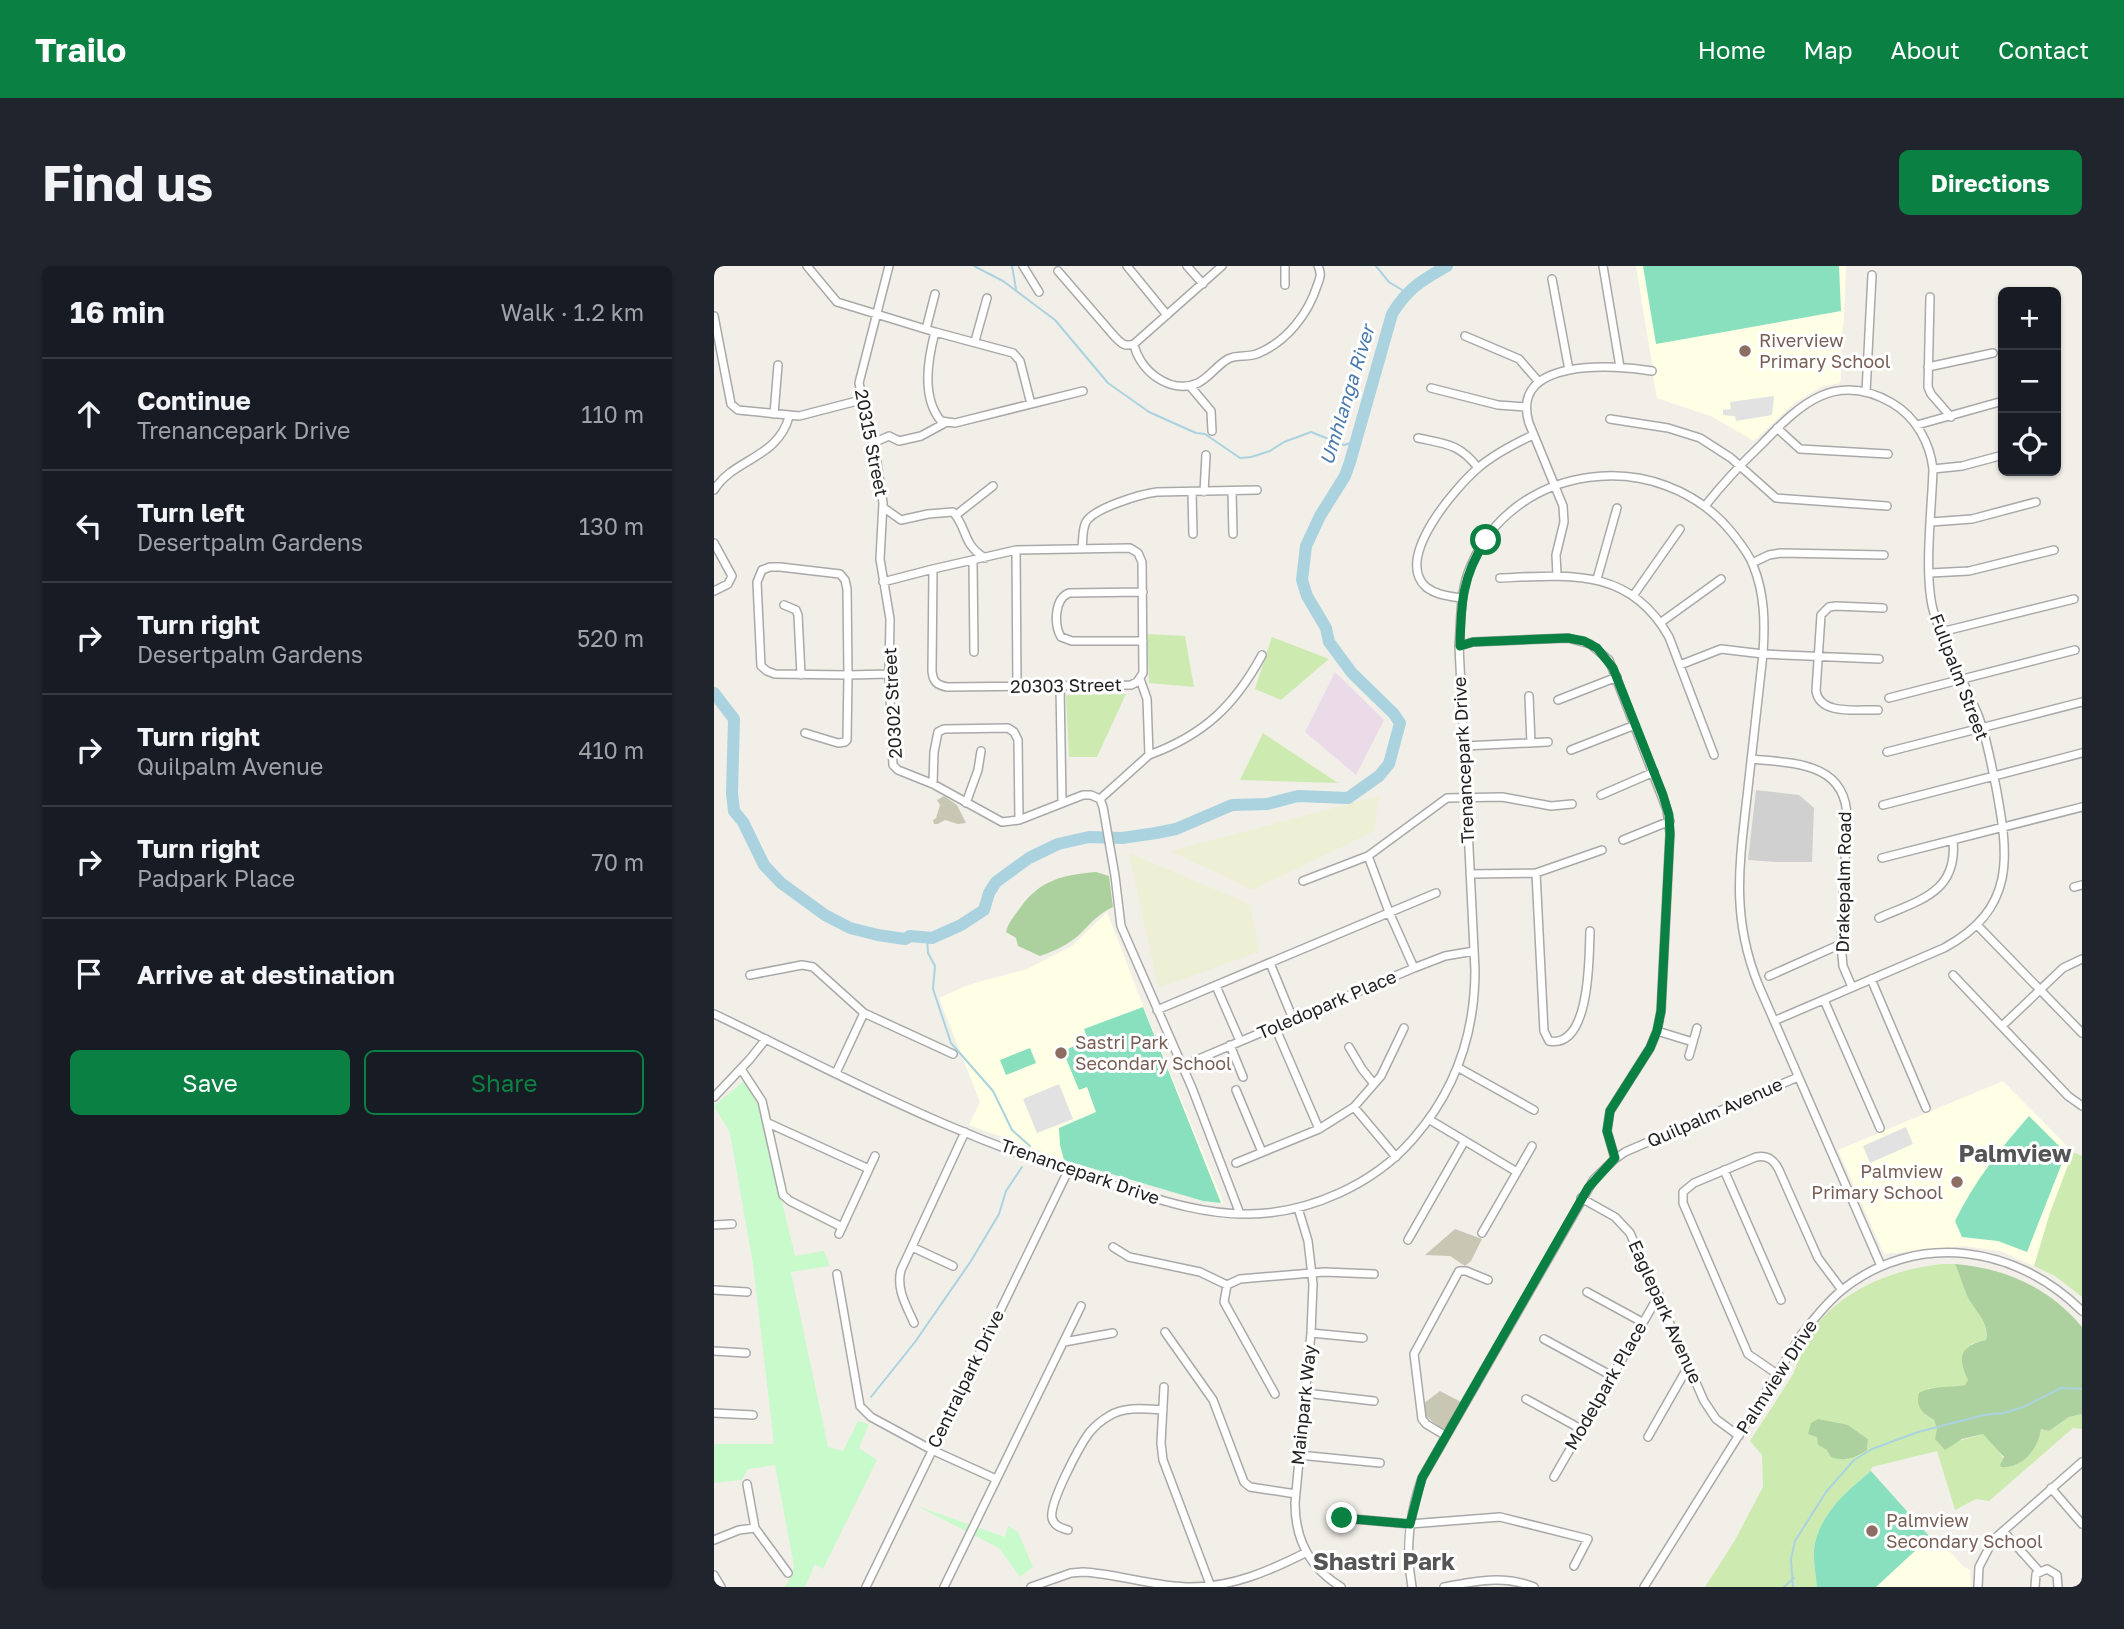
<!DOCTYPE html>
<html lang="en">
<head>
<meta charset="utf-8">
<style>
	body { margin:0; font-family:"Golos Text",sans-serif; background:#20242c; color:#f1f3f6 }
	.controls { position:absolute; right:21px; top:21px; display:grid; overflow:hidden; border-radius:10px; box-shadow:0 2px 5px #0004 }
	.controls button { width:63px; height:63px; display:grid; place-items:center; padding:0; border:0; border-bottom:2px solid #363941; background:#171b24; color:#f1f3f6; font:35px sans-serif }
	.stop { position:absolute; width:21px; height:21px; margin:-16px; border:5px solid #0b8043; border-radius:50%; background:#fff }
	.stop.end { background:#0b8043; border-color:#fff; box-shadow:0 2px 7px #0008 }
	.list { margin:0; padding:0; list-style:none }
	h2 { display:flex; justify-content:space-between; align-items:center; height:91px; margin:0; padding:0 28px; font-size:30px }
	h2 small { font-size:23px; font-weight:400; color:#9ea1a6 }
	.list li { display:grid; grid-template-columns:46px 1fr auto; gap:21px; align-items:center; box-sizing:border-box; height:112px; padding:0 28px; border-top:2px solid #363941 }
	.list b { display:block; font-size:26px; white-space:nowrap }
	.list p { margin:0; font-size:23px; white-space:nowrap; color:#9ea1a6 }
	.list em { font-size:23px; font-style:normal; color:#9ea1a6 }
	.actions { display:flex; gap:14px; padding:21px 28px }
	.actions a { flex:1; padding:16px 0; border:2px solid #0b8043; border-radius:10px; text-align:center; font-size:24px; color:#0b8043 }
	.actions .main { background:#0b8043; color:#fff }
	.icon { flex:none; width:38px; height:38px; fill:none; stroke:currentColor; stroke-width:2; stroke-linecap:round; stroke-linejoin:round }
	.map { position:relative; flex:none; width:1368px; height:1321px; overflow:hidden; border-radius:10px }
	header { display:flex; align-items:center; gap:42px; box-sizing:border-box; height:98px; padding:0 35px; background:#0b8043; color:#fff }
	header strong { font-size:33px }
	nav { display:flex; gap:38px; margin-inline-start:auto; font-size:24px }
	.intro { display:flex; align-items:center; justify-content:space-between; box-sizing:border-box; height:168px; padding:0 42px }
	h1 { margin:0; font-size:49px }
	.button { padding:18px 32px; border-radius:10px; background:#0b8043; color:#fff; font-size:24px; font-weight:700 }
	main { display:flex; gap:42px; padding:0 42px }
	aside { flex:1; background:#171b24; border-radius:10px; box-shadow:0 2px 5px #0004 }
	.map>svg:first-child { display:block }
	.industrial { fill:#ebdbe8 }
	.education { fill:#ffffe5 }
	.religious { fill:#d0d0d0 }
	.construction { fill:#c7c7b4 }
	.farmland { fill:#eef0d5 }
	.grass { fill:#cdebb0; fill-rule:evenodd }
	.forest { fill:#add19e }
	.park { fill:#c8facc }
	.pitch { fill:#88e0be }
	.parking { fill:#e2e2e2 }
	.lines { fill:none; stroke-linecap:round; stroke-linejoin:round }
	.stream { stroke:#aad3df; stroke-width:2 }
	.river { stroke:#aad3df; stroke-width:12 }
	.minor-casing { stroke:#a9a9a9; stroke-width:10 }
	.minor { stroke:#fff; stroke-width:7 }
	.route { stroke:#0b8043; stroke-width:9 }
	.education-dot { fill:#8d6e63; stroke:#fff; stroke-width:2.5 }
	.labels { text-anchor:middle; stroke-width:6; stroke-linejoin:round; paint-order:stroke }
	.education-label { font-size:18px; fill:#785e54; stroke:#fff; text-anchor:start }
	.street-label { font-size:18px; fill:#222; stroke:#fff }
	.water-label { font-size:19px; font-style:italic; fill:#4a7aab; stroke:#fff }
	.district-label { font-size:24px; font-weight:bold; fill:#555; stroke:#fff }
</style>
</head>
<body>
<header>
<strong>Trailo</strong>
<nav><a>Home</a><a>Map</a><a>About</a><a>Contact</a></nav>
</header>
<div class="intro"><h1>Find us</h1><a class="button">Directions</a></div>
<main>
<aside>
<h2>16 min<small>Walk · 1.2 km</small></h2>
<ul class="list">
<li><svg class="icon" aria-label="ahead" viewBox="0 0 24 24"><path d="M12 20V5M6 11l6-6 6 6"/></svg><div><b>Continue</b><p>Trenancepark Drive</p></div><em>110 m</em></li>
<li><svg class="icon" aria-label="left" viewBox="0 0 24 24"><path d="M17 20v-9H6M10 6l-5 5 5 5"/></svg><div><b>Turn left</b><p>Desertpalm Gardens</p></div><em>130 m</em></li>
<li><svg class="icon" aria-label="right" viewBox="0 0 24 24"><path d="M7 20v-9h11M14 6l5 5-5 5"/></svg><div><b>Turn right</b><p>Desertpalm Gardens</p></div><em>520 m</em></li>
<li><svg class="icon" aria-label="right" viewBox="0 0 24 24"><path d="M7 20v-9h11M14 6l5 5-5 5"/></svg><div><b>Turn right</b><p>Quilpalm Avenue</p></div><em>410 m</em></li>
<li><svg class="icon" aria-label="right" viewBox="0 0 24 24"><path d="M7 20v-9h11M14 6l5 5-5 5"/></svg><div><b>Turn right</b><p>Padpark Place</p></div><em>70 m</em></li>
<li><svg class="icon" aria-label="arrive" viewBox="0 0 24 24"><path d="M6 21V4h12l-3 4 3 4H6"/></svg><div><b>Arrive at destination</b></div></li>
</ul>
<div class="actions"><a class="main">Save</a><a>Share</a></div>
</aside>
<div class="map">
<svg width="1368" height="1321" viewBox="0 0 1368 1321">
	<rect width="100%" height="100%" fill="#f2efe9"/>
	<path class="industrial" d="M621 406 670 454 642 509 591 466Z"/>
	<path class="education" d="M922 0H1132L1130 54 1127 73V114L1125 117 1107 121 1079 138 1040 175 997 150 943 132 939 111 940 99 938 98Z
		M393 646 428 737 510 938 489 935 350 894 255 859 266 836 225 732 254 719 313 703 358 680Z
		M1289 815 1359 886 1336 947 1320 1000 1286 985 1250 980 1170 988 1124 884Z
		M1157 1205 1225 1281 1229 1278 1249 1300 1256 1304 1257 1321H1103Z"/>
	<path class="religious" d="M1042 524 1085 529 1100 542 1098 596H1062L1034 594Z"/>
	<path class="construction" d="M230 530 243 539 252 557 244 558 231 554 224 558H220L219 554 222 552 226 539 223 534Z
		M741 963 768 973 757 995 751 1000 736 990 711 989Z
		M726 1125 747 1136 734 1162 728 1163 710 1149 709 1138Z"/>
	<path class="farmland" d="M665 530 660 565 539 624 456 585Z
		M415 587 536 638 545 686 444 722Z"/>
	<path class="grass" d="M433 368 471 370 480 421 435 417Z
		M558 371 615 393 567 434 541 423Z
		M412 428 383 491H355L352 429Z
		M549 467 624 517 526 514Z
		M1359 886 1368 890V1031L1341 1010 1320 1000 1336 947Z
		M1228 998H1241C1246 1009 1249 1021 1254 1032 1262 1046 1275 1057 1272 1074L1257 1078 1254 1115 1251 1119 1236 1122H1214L1211 1149 1220 1154 1223 1163 1241 1176 1269 1168C1274 1171 1290 1190 1290 1195L1326 1170 1327 1163 1335 1165 1355 1151 1368 1148V1163L1359 1162 1275 1235 1262 1233 1241 1244 1223 1185 1158 1201 1157 1205C1134 1224 1108 1246 1101 1277 1098 1290 1102 1308 1103 1321H991L1021 1274 1049 1221 1048 1189 1036 1175C1050 1153 1065 1131 1079 1108 1084 1098 1085 1087 1090 1078 1116 1028 1176 1003 1228 998ZM1134 1159 1154 1173 1153 1184 1133 1193 1106 1180 1103 1171 1098 1168Z"/>
	<path class="forest" d="M382 606 395 610 399 641C384 648 378 656 367 667 356 678 341 685 326 690L304 680 302 672 292 666C294 657 300 650 306 642 326 614 348 609 382 606Z
		M1241 998C1292 1002 1335 1022 1368 1061V1148L1355 1151 1335 1165 1327 1163C1325 1182 1308 1203 1287 1201L1286 1199 1290 1191 1269 1168 1248 1173 1231 1184 1221 1173 1223 1163 1220 1154C1209 1148 1201 1141 1205 1127 1219 1119 1236 1122 1251 1119L1254 1114C1243 1091 1246 1080 1272 1074 1276 1058 1262 1046 1254 1032 1249 1021 1246 1009 1241 998Z
		M1104 1153 1134 1159 1154 1173 1153 1184C1141 1192 1131 1196 1117 1191L1113 1184 1104 1179 1103 1171 1094 1168 1097 1157Z"/>
	<path class="park" d="M30 815 45 840 81 990 110 985 116 1000 77 1006 114 1181 129 1185 144 1155 155 1158 145 1182 163 1194 109 1303 101 1298 91 1321H71L78 1309 80 1300 61 1199 34 1203 28 1214 0 1217V1178H60L39 998 16 867 0 840Z
		M203 1240 291 1271 294 1260 304 1266 319 1301 306 1311 285 1282Z"/>
	<path class="pitch" d="M929 0H1125L1127 45 942 78Z
		M429 741 507 937 489 935 350 894 346 879 345 862 382 846 373 821 365 824 349 785 374 774 370 763Z
		M316 782 322 797 292 809 286 794Z
		M1315 850 1352 887 1313 986 1284 975 1248 971 1241 955C1260 916 1286 883 1315 850Z
		M1157 1205 1216 1271 1162 1321H1103C1102 1308 1098 1290 1101 1277 1108 1246 1134 1224 1157 1205Z"/>
	<path class="parking" d="M1060 130 1058 149 1022 155 1021 150 1009 149V144L1017 143 1016 136Z
		M345 818 359 853 323 867 309 833Z
		M1192 861 1199 878 1156 897 1149 880Z"/>
	<g class="lines">
		<path class="stream" d="M260 0 289 15 341 54 394 117 435 146 482 167 491 168 526 192 537 191 556 185 570 176 597 166 630 179 640 176
			M298 0 302 23
			M662 0 675 16 693 27
			M213 671 214 687 221 700 219 723 237 777 279 825 298 864 316 880
			M157 1131 201 1076 257 995 285 948 292 925 308 901
			M1070 1321 1080 1312
			M1079 1321 1077 1293 1081 1275 1112 1226 1140 1194 1158 1183 1204 1166 1270 1149 1290 1147 1309 1141 1347 1122 1368 1123"/>
		<path class="river" d="M0 427 20 453 18 527 20 545 29 556 50 599 67 617 111 649 136 662 164 669 191 673 196 670 218 672 247 659 270 644 275 627 282 616 315 592 344 578 375 571 408 572 442 567 462 563 518 539 553 538 584 530 634 532 665 510 675 498 686 457 680 448 638 407 615 376 612 362 593 330 588 314 592 280 606 250 631 210 636 196 678 48C693 23 708 14 733 0"/>
		<g class="minor-casing">
			<path id="minor" d="M93 0 123 36 221 66C214 93 207 131 227 155L241 157 369 125
				M175 0 145 117 162 190 169 237 166 293 176 353 175 408 179 499 184 504 219 518 288 556 305 554 369 529H377L386 533 389 541 401 610 407 660 478 822 526 948
				M309 0 325 26
				M413 0 453 49
				M473 0 489 18
				M571 0V19
				M889 0 906 101
				M344 5 401 71C408 78 411 81 420 78L508 0
				M838 13 855 104
				M1216 31 1214 121 1217 128 1237 151
				M0 50 17 138 24 144 85 150 147 134
				M212 63 221 28
				M221 66 299 87 306 95 317 138
				M751 70 805 93 825 116
				M261 75 273 32
				M420 78C425 105 457 129 484 117 496 111 503 99 514 93 523 88 535 92 545 87 573 75 594 48 603 20 606 12 608 8 604 0
				M1214 101 1279 87
				M476 120 497 145 498 165
				M717 122 784 139 812 141
				M1152 126 1158 9
				M60 148 64 99
				M896 153 954 162 986 172 1017 192 1062 232 1173 240
				M1203 159 1289 135
				M1063 162 1086 183 1174 188
				M704 172C732 178 746 178 764 202
				M159 177 175 170 185 175 207 170 231 157
				M1219 203 1248 200 1289 189
				M0 224C20 192 63 193 75 151
				M518 225 519 268
				M478 226 479 268
				M490 226 492 189
				M991 240C1009 217 1028 197 1049 177 1087 137 1122 105 1178 137 1202 151 1216 177 1219 203 1218 243 1209 311 1220 347 1230 382 1250 415 1264 449 1273 472 1277 498 1282 521 1295 591 1302 643 1230 682L1060 755
				M170 242 187 254 214 248 239 246C254 263 248 278 271 292
				M242 249 279 220
				M1217 256 1258 253 1322 236
				M0 277 18 310 14 318 0 325
				M368 283C369 275 368 263 372 256 380 242 427 228 443 226L543 224
				M302 284 303 420
				M259 295 260 386
				M1038 297 1055 289 1067 287 1170 289
				M1216 307 1255 305 1340 284
				M843 309 842 289 850 256 849 240 815 157C795 91 901 99 938 105
				M786 312C854 309 916 301 955 371L1000 489
				M883 313 903 242
				M169 316 219 303 218 405C219 416 223 419 233 421L417 419 423 416 429 407 428 296 424 287 416 282 302 284 219 303
				M429 326 355 327C340 333 340 359 347 371L358 375H429
				M919 330 966 263
				M747 332C735 330 722 329 712 321 680 292 741 222 764 202 780 188 800 178 819 169
				M70 339 82 344 84 349 87 409
				M946 357 1007 313
				M1227 366 1360 333
				M745 380 759 376 854 372 876 378 895 394 953 544 956 567 947 745 943 765 936 782 896 845 893 865 901 893
				M966 399 1007 383 1049 388 1165 393
				M346 420 348 536
				M815 430 817 477
				M1175 432 1361 384
				M844 434 903 411
				M1164 444C1145 443 1106 450 1102 425L1107 349 1115 341 1122 340 1169 342
				M91 467 124 477 131 476 133 474 134 409 61 408 53 405 47 400 43 316 48 304 56 301H66L126 308 131 314 133 323 134 409 175 408
				M750 480 834 476
				M857 484 921 459
				M1173 486 1368 436
				M435 489C490 469 521 439 548 389
				M1037 493C1079 497 1133 496 1133 553L1127 678 1129 700 1138 721
				M219 518 220 486 224 466 230 463 294 462 300 466 304 474 305 554
				M887 529 940 506
				M386 533 435 489 433 433 426 413
				M252 537 264 504 267 485
				M1169 539 1368 487
				M909 574 956 555
				M654 590 675 646 700 702
				M1168 592 1368 541
				M822 607 830 765 835 775C877 783 875 689 876 665
				M756 608 822 607 888 584
				M589 615 654 590 733 532 788 531 837 540 858 538
				M1360 621 1368 619
				M1165 652C1205 634 1244 627 1239 574
				M1263 659 1368 767
				M556 697 579 753
				M36 709 88 699 99 701 150 747 239 788
				M1239 709 1354 830 1368 840
				M1055 710 1127 678
				M1157 713 1212 842
				M502 720 526 775
				M1110 734 1166 862
				M443 744 722 627
				M0 748C78 785 154 826 233 859 289 883 345 903 402 920 446 934 489 949 536 948 596 947 660 918 699 873 742 824 761 768 761 704L745 380C747 355 746 330 754 307 795 195 947 177 1019 268 1026 277 1035 288 1039 299 1051 328 1051 358 1049 388 1044 433 1039 477 1034 522 1026 594 1016 648 1044 718L1167 1000
				M1288 760 1349 702 1368 693
				M561 761 605 863
				M943 765 979 776
				M516 779 529 811
				M635 781 648 803 660 818
				M975 790 983 762
				M468 800 700 702 731 690 760 685
				M745 802 820 844
				M27 803 48 835 69 929 76 935 128 961
				M122 807 150 747
				M522 824 548 886
				M0 831 36 793 52 773
				M640 841 682 891
				M716 854 803 906
				M54 857 155 903
				M522 897 605 863 640 841 667 810 690 762
				M1010 904 1067 1034
				M867 932 901 951 916 967 990 1135 1002 1153 1025 1170
				M584 942 594 975 599 1018 597 1067 581 1237C581 1274 596 1302 627 1321
				M0 959 18 958
				M768 967 818 880
				M125 968 161 890
				M694 974 750 876
				M198 981 239 1000
				M399 981 415 991 486 1006 513 1019
				M123 1008 146 1140 157 1151 218 1184 282 1213
				M0 1024 33 1026
				M873 1026 928 1056
				M200 1057C192 1039 182 1023 187 1004L251 866
				M451 1066 499 1134 530 1216 536 1221 582 1228
				M597 1067 649 1072
				M830 1073 898 1110
				M350 1076 399 1067
				M0 1085 32 1087
				M1063 1108 1034 1088 969 937V926L980 917 1042 891C1054 889 1060 894 1065 904L1104 992 1128 1024
				M450 1121 447 1177 449 1194 497 1321
				M591 1127 660 1135
				M561 1128 510 1036 513 1019 526 1013 610 1006 660 1008
				M812 1133 867 1163
				M0 1147 39 1149
				M732 1170 712 1158 708 1153 700 1088 745 1005H752L774 1014
				M934 1171 975 1099
				M585 1189 666 1197
				M840 1211 945 1029
				M33 1218 41 1262 74 1307
				M1337 1222 1368 1258
				M628 1252 696 1258 786 1251 874 1273 860 1300
				M354 1264C347 1262 340 1260 338 1252 335 1237 365 1181 375 1167 380 1161 388 1154 395 1150 411 1140 432 1143 449 1144
				M1289 1265 1325 1305
				M0 1274 25 1264 41 1262
				M0 1309 7 1321
				M152 1321 354 905
				M230 1321 367 1040
				M317 1321 357 1307 369 1306C405 1308 441 1321 477 1321 519 1321 555 1305 591 1287
				M698 1321C691 1283 695 1249 708 1212L880 913 901 893 911 886 1084 811
				M730 1321C761 1315 790 1309 820 1321
				M930 1321 1088 1068C1100 1053 1112 1037 1128 1024 1203 964 1303 980 1368 1045
				M1264 1321 1265 1301 1279 1274 1368 1196
				M1321 1321 1322 1308 1333 1303 1343 1309 1344 1321"/>
		</g>
		<use href="#minor" class="minor"/>
	</g>
	<g class="lines">
		<path class="route" d="M628 1252 696 1258 708 1212 874 922 901 892 893 865 896 845 936 782 943 765 947 745 956 568 955 549 949 529 899 402 883 382 870 375 854 372 759 376 746 380C747 338 748 310 772 274"/>
	</g>
	<g class="education-dot">
		<circle cx="1031" cy="85" r="7"/>
		<circle cx="347" cy="787" r="7"/>
		<circle cx="1243" cy="916" r="7"/>
		<circle cx="1158" cy="1265" r="7"/>
	</g>
	<g class="labels">
		<g class="education-label">
			<text x="1045" y="81">Riverview<tspan x="1045" dy="21">Primary School</tspan></text>
			<text x="361" y="783">Sastri Park<tspan x="361" dy="21">Secondary School</tspan></text>
			<text x="1229" y="912" text-anchor="end">Palmview<tspan x="1229" dy="21">Primary School</tspan></text>
			<text x="1172" y="1261">Palmview<tspan x="1172" dy="21">Secondary School</tspan></text>
		</g>
		<g class="street-label">
			<text transform="translate(157 177) rotate(79)" y="6">20315 Street</text>
			<text transform="translate(1245 411) rotate(69)" y="6">Fullpalm Street</text>
			<text transform="translate(352 420) rotate(-1)" y="6">20303 Street</text>
			<text transform="translate(179 437) rotate(-93)" y="6">20302 Street</text>
			<text transform="translate(750 494) rotate(-93)" y="6">Trenancepark Drive</text>
			<text transform="translate(1130 616) rotate(-89)" y="6">Drakepalm Road</text>
			<text transform="translate(613 739) rotate(-23)" y="6">Toledopark Place</text>
			<text transform="translate(1001 847) rotate(-24)" y="6">Quilpalm Avenue</text>
			<text transform="translate(366 906) rotate(19)" y="6">Trenancepark Drive</text>
			<text transform="translate(951 1046) rotate(66)" y="6">Eaglepark Avenue</text>
			<text transform="translate(1063 1111) rotate(-57)" y="6">Palmview Drive</text>
			<text transform="translate(252 1113) rotate(-64)" y="6">Centralpark Drive</text>
			<text transform="translate(892 1120) rotate(-60)" y="6">Modelpark Place</text>
			<text transform="translate(590 1139) rotate(-84)" y="6">Mainpark Way</text>
		</g>
		<g class="water-label">
			<text transform="translate(633 129) rotate(-73)" y="7">Umhlanga River</text>
		</g>
		<g class="district-label">
			<text x="1301" y="896">Palmview</text>
			<text x="670" y="1304">Shastri Park</text>
		</g>
	</g>
</svg>
<div class="controls">
<button>+</button>
<button>−</button>
<button><svg class="icon" aria-label="locate" viewBox="0 0 24 24"><circle cx="12" cy="12" r="6"/><path d="M12 2v4M12 18v4M2 12h4M18 12h4"/></svg></button>
</div>
<div class="stop" style="left:772px;top:274px"></div>
<div class="stop end" style="left:628px;top:1252px"></div>
</div>
</main>
</body>
</html>
